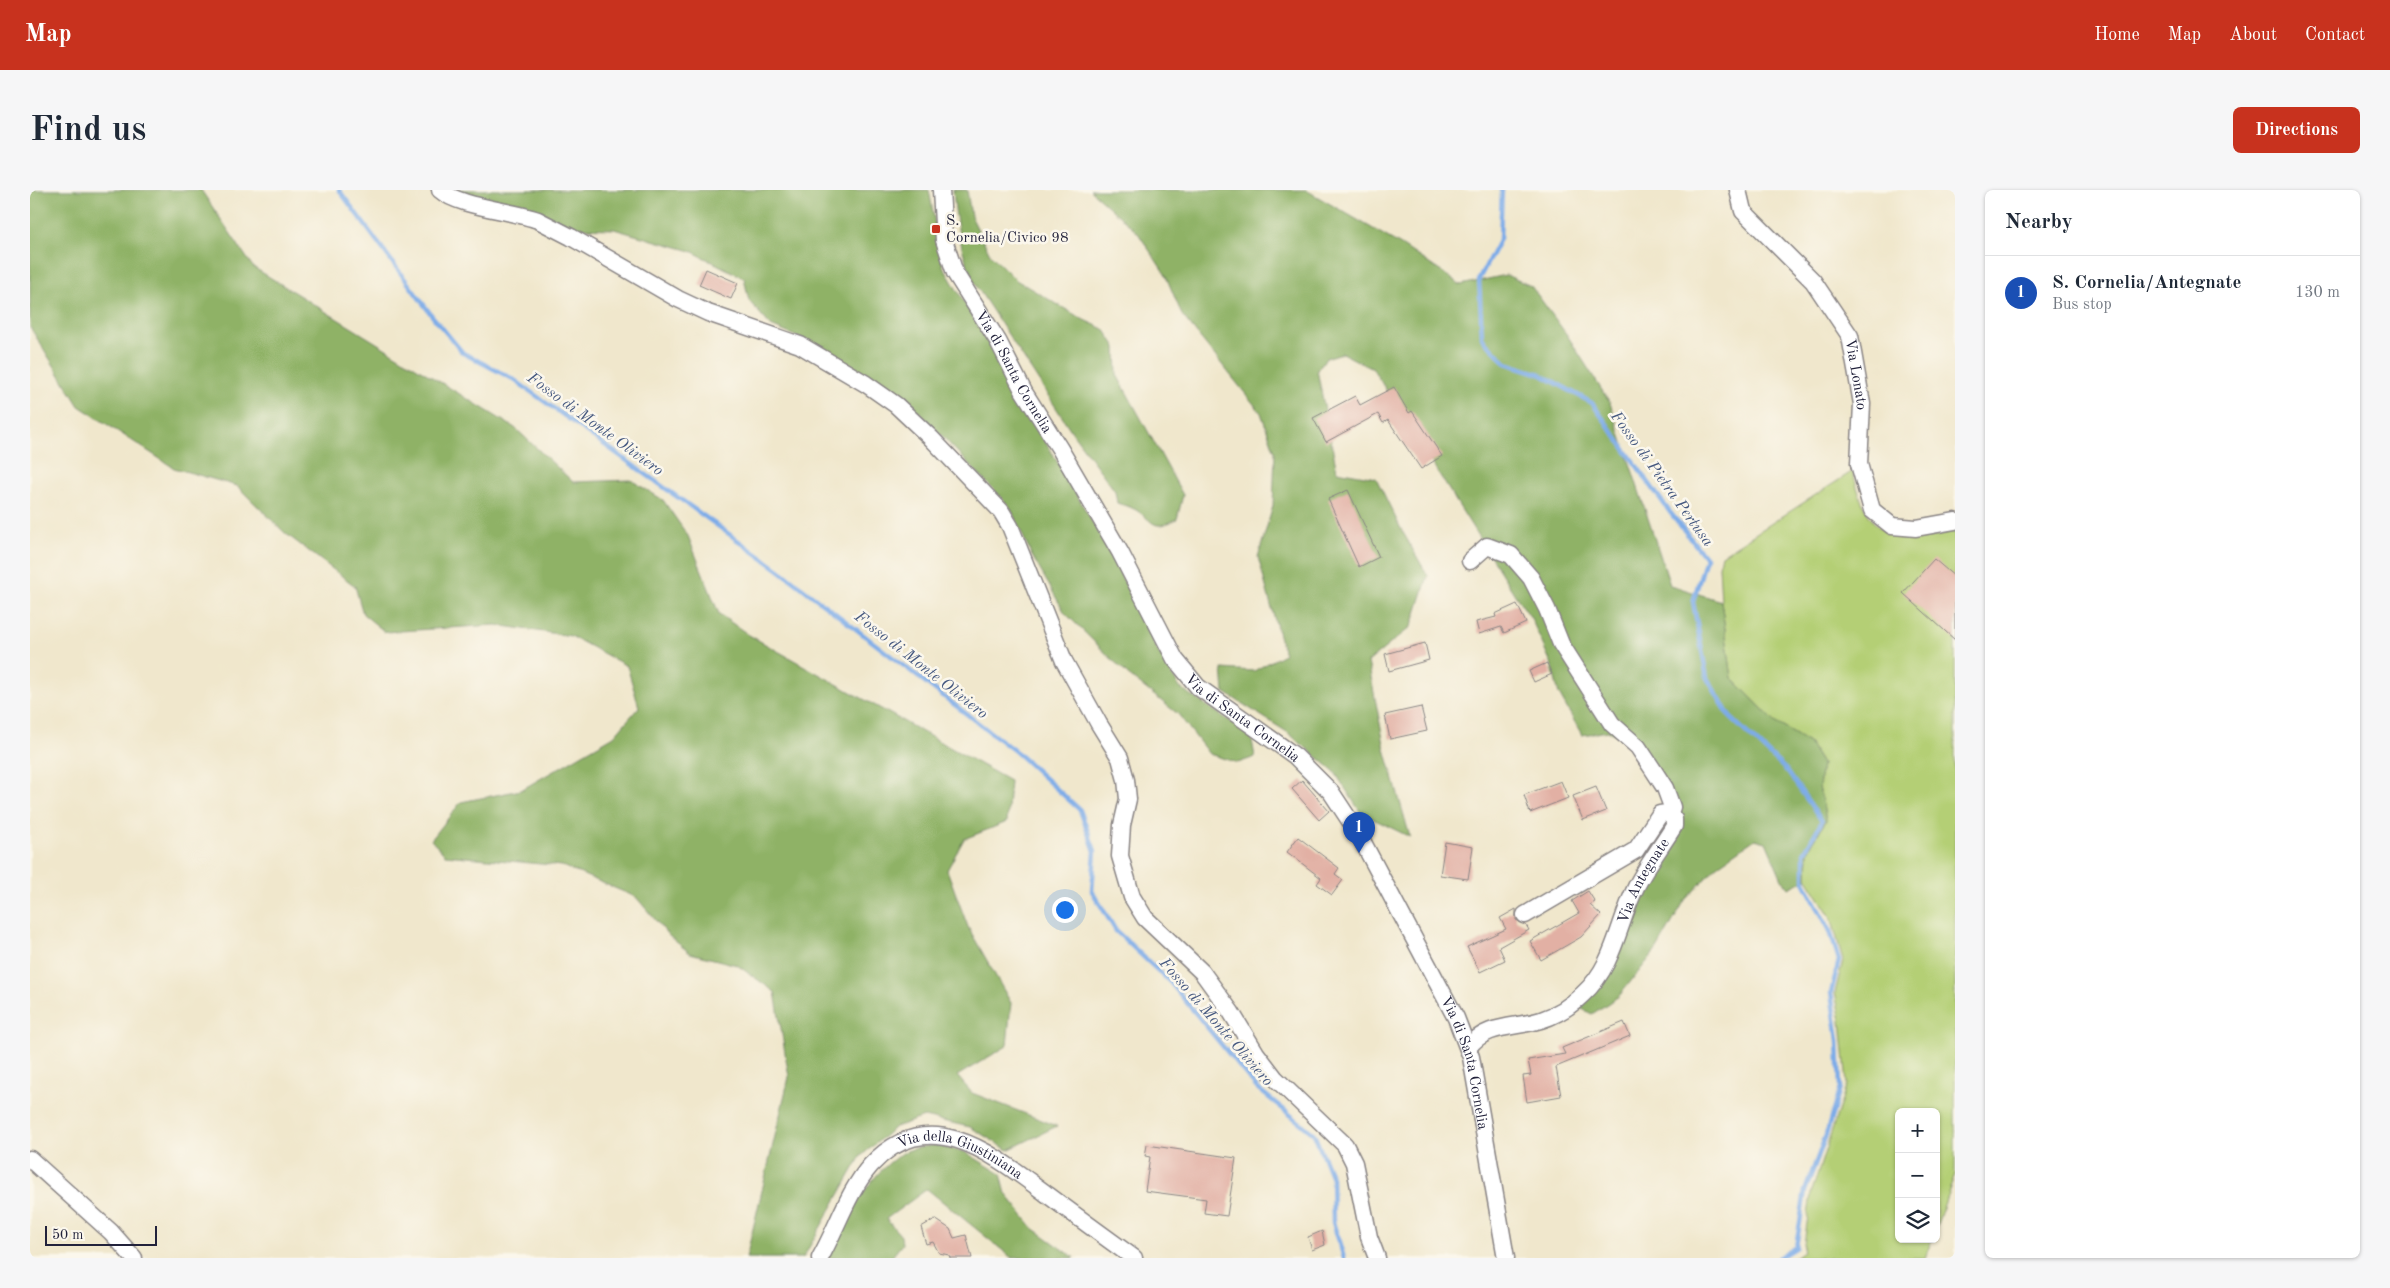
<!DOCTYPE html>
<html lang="en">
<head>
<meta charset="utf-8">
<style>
	body { margin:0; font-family:"Old Standard TT",serif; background:#f6f6f7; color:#1f2937 }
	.controls { position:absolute; right:15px; bottom:15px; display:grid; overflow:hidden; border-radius:8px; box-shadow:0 1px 4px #0004 }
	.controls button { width:45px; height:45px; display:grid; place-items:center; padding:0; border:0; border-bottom:1px solid #e0e1e3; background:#fff; color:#1f2937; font:25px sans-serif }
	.scale { position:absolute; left:15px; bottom:12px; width:112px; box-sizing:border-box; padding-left:5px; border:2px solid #22223b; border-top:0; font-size:14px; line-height:18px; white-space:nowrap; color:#22223b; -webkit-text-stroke:4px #fbf7ec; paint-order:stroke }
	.you { position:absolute; left:1034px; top:719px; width:18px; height:18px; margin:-12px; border:4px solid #fff; border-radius:50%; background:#1a73e8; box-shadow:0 0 0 8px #1a73e833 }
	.badge { display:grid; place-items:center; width:32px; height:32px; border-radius:50%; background:#c8321e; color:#fff; font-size:16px; font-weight:700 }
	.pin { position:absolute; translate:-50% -41px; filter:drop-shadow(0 1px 2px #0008) }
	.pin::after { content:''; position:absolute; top:26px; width:18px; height:15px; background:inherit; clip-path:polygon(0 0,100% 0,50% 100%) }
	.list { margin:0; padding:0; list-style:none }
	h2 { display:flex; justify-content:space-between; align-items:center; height:65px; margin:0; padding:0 20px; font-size:21px }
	h2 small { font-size:16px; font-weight:400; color:#747a83 }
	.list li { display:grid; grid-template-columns:32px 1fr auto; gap:15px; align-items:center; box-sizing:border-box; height:75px; padding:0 20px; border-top:1px solid #e0e1e3 }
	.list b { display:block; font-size:19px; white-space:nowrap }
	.list p { margin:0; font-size:16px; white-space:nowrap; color:#747a83 }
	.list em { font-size:16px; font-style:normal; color:#747a83 }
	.icon { flex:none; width:28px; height:28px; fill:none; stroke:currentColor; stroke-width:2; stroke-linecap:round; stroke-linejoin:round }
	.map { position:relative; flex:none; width:1925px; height:1068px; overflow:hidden; border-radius:8px }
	header { display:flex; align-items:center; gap:30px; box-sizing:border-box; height:70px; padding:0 25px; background:#c8321e; color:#fff }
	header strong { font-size:24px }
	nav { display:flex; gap:28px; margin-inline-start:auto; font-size:18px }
	.intro { display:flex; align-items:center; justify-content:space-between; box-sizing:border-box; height:120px; padding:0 30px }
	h1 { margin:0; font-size:35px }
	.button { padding:12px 22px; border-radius:8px; background:#c8321e; color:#fff; font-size:18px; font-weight:700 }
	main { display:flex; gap:30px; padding:0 30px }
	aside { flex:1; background:#fff; border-radius:8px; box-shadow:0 1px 4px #0004 }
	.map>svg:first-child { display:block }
	.green { fill:#b4cf74; stroke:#6b7858 }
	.forest { fill:#8fb266; stroke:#586a50 }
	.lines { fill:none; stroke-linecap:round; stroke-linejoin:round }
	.stream { stroke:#7dace8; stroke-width:4.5 }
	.building { fill:#e2b0a4 }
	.minor-casing { stroke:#898484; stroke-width:19 }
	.minor { stroke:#fff; stroke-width:16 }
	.poi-dot { fill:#c8321e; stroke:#fbf7ec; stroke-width:2 }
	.labels { text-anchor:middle; stroke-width:5; stroke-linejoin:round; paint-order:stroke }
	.poi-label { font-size:15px; fill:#22223b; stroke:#fbf7ec; text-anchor:start }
	.street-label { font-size:15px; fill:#22223b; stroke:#fbf7ec }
	.water-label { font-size:16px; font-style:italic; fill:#465980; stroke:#fbf7ec }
</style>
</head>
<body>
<header>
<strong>Map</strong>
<nav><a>Home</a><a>Map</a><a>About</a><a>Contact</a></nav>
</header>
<div class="intro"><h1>Find us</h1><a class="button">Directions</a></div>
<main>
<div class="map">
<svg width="1925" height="1068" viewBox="0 0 1925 1068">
	<rect width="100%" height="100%" fill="#fbf7ec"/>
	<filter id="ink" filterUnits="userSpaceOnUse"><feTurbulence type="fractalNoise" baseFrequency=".02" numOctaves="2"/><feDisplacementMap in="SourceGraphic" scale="10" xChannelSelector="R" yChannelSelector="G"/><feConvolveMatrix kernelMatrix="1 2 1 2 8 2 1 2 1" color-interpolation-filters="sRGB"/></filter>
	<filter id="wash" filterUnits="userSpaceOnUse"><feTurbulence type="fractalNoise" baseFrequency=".0096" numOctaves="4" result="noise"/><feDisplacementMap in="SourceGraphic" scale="20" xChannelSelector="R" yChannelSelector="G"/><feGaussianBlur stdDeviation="1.12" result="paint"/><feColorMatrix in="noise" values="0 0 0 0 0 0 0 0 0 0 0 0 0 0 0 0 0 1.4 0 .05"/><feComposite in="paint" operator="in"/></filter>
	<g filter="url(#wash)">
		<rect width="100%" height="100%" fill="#f0e7cc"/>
		<path class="green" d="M1823 281C1837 346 1861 357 1925 342V984L1906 1037V922H1869V1049H1902L1895 1068H1764L1773 1062 1781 1004 1817 894 1811 830 1805 803 1813 770 1801 727 1777 689 1778 661 1796 630 1789 597 1792 574 1779 553 1745 532 1702 488 1691 411 1689 376 1692 365Z"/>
		<path class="forest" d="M0 0H171L223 77 485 238 543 292 601 290 633 310 658 346 689 424 719 445 980 591 977 632 934 649 917 680 938 737 981 813 977 856 927 886 942 903 1027 936 978 960 940 937 894 927 865 937 831 966 773 1068H716L759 887 745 802 707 775 660 763 639 746 606 707 532 676 415 665 401 650 431 612 491 600 584 546 609 517 597 476 541 446 466 435 355 442 333 424 325 396 255 343 207 296 144 278 49 216 0 137Z
			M427 0H899L913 76 1077 357 1129 463 1150 498 1221 545 1225 567 1208 573 1179 564 1148 524 1097 484 1035 423 1002 366 980 317 890 223 789 156 741 136 719 111 714 88 661 61 584 39 546 38 503 20 443 10Z
			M923 0H937L941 26 960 64 986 90 1054 130 1074 139 1086 157 1087 185 1153 305 1147 329C1122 342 1125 332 1106 320 1101 317 1093 315 1087 313L1085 301 1044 245 945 94C931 63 926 34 923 0Z
			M1060 0H1276L1371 55 1431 95 1476 85 1501 96 1537 145 1580 213 1640 395 1691 411 1702 488 1745 532 1779 553 1792 574 1789 597 1796 630 1778 661 1777 689 1759 698 1752 689 1736 652 1725 649 1688 675 1655 710 1627 759 1589 806 1562 824 1550 818 1603 714 1648 641 1651 624 1611 557 1578 541 1552 545 1529 504 1521 473 1501 428 1485 405 1343 179 1312 163 1296 168 1287 180 1307 281 1346 288 1371 339 1398 386 1382 436 1338 472 1355 559 1380 647 1331 623 1304 581 1257 542 1194 502 1192 479 1224 481 1254 464 1228 367 1243 316 1245 262 1231 223 1152 125 1135 84 1108 43Z
			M903 955 935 962 971 984 976 1004 1003 1038 1045 1068H982L897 999 856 1029 871 1046 872 1054 861 1068H798C818 1030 835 986 873 963 881 958 894 957 903 955Z"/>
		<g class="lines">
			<path class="stream" d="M309 0 403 127 433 163 483 189 749 380 986 562 1050 620 1065 661 1062 701 1086 741 1140 792 1227 898 1284 944 1302 988 1303 1032 1314 1068
				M1472 0 1470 49 1449 89 1452 148 1476 173 1510 184 1562 213 1639 321 1676 368 1663 412 1677 488 1700 527 1757 581 1792 631 1774 663V692L1800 741 1809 770 1801 803 1808 850 1810 898 1796 945 1775 1001 1766 1057 1748 1068"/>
		</g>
		<g id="blocks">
			<path class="building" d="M676 79 708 93 701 109 669 95Z
				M1364 197 1379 223 1382 221 1412 266 1391 279 1358 230 1353 233 1348 224 1296 252 1283 228 1325 206 1330 215Z
				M1318 300 1349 367 1329 377 1298 309Z
				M1904 369 1925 387V450L1873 403Z
				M1487 414 1496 433 1474 443 1471 437 1449 444 1446 432 1466 427 1465 424Z
				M1395 453 1399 470 1359 481 1355 464Z
				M1517 473 1522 484 1504 492 1499 481Z
				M1391 517 1397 541 1360 549 1355 525Z
				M1272 590 1299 621 1289 630 1262 599Z
				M1531 591 1538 608 1500 623 1494 605Z
				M1566 597 1576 621 1553 630 1543 606Z
				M1268 647 1309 678 1305 684 1313 690 1302 705 1287 694 1291 688 1257 662Z
				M1415 652 1443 657 1438 689 1410 685Z
				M1558 701 1565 712 1560 715 1571 725 1551 747 1511 770 1500 751 1549 723 1542 711Z
				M1486 719V730L1496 735 1499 740 1469 757 1475 770 1450 782 1437 757 1476 739 1470 728Z
				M1594 832 1600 846 1526 877 1531 906 1497 912 1493 886 1501 885 1498 870 1535 864 1532 858Z
				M1117 955 1206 968 1197 1026 1174 1023 1176 1009 1115 1001 1120 967 1115 966Z
				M905 1029 920 1039 924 1048 936 1045 942 1068H920L919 1065 909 1063 903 1052 896 1054 891 1037Z
				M1292 1041 1295 1055 1282 1060 1278 1047Z"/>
		</g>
	</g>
	<g filter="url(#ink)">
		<use href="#blocks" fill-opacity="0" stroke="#898484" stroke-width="1"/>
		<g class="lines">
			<g class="minor-casing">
				<g id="minor">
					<path d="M410 0C429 17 481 20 508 30L541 47 648 109 678 123 770 155 836 194 866 215 901 248 971 321 980 336 1034 471 1069 534 1090 568 1096 590 1098 609 1092 635 1090 666 1102 707 1115 728 1172 782 1201 822 1226 863 1245 888 1315 955 1324 973 1339 1047 1347 1068"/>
					<path id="s1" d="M911 0 914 50 925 83 968 151 994 202 1030 259 1090 362 1145 469 1168 497 1265 566 1301 602 1328 643 1426 828 1441 867 1476 1068"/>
					<path id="s2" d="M1708 0 1713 21 1783 91 1820 146 1832 214 1829 274 1842 320 1862 336 1886 338 1925 331"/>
					<path d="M1440 371 1457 356 1481 365 1501 388 1517 419 1531 454 1582 534 1608 557 1622 578 1635 598 1642 617 1639 624"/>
					<path id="s3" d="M1439 857C1455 834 1486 838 1511 830 1527 825 1541 816 1553 804 1585 775 1588 733 1606 697 1617 675 1632 656 1644 636V629L1637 623 1630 624 1606 660 1495 725"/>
					<path d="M0 969 81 1042 104 1068"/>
					<path id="s4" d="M790 1068C807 1038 818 1001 841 975 900 911 965 966 1018 1005 1046 1026 1075 1047 1104 1068"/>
				</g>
			</g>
			<use href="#minor" class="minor"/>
		</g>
	</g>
	<rect class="poi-dot" x="901" y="34" width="10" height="10" rx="2.5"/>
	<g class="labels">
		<g class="poi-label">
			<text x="916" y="35">S.<tspan x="916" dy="17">Cornelia/Civico 98</tspan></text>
		</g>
		<g class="street-label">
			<text dy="5" stroke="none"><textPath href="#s1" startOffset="200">Via di Santa Cornelia</textPath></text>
			<text dy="5" stroke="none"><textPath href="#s2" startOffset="226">Via Lonato</textPath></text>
			<text dy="5" stroke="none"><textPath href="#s1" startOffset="620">Via di Santa Cornelia</textPath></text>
			<text dy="5" stroke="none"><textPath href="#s3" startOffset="258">Via Antegnate</textPath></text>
			<text dy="5" stroke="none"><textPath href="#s1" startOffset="1040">Via di Santa Cornelia</textPath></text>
			<text dy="5" stroke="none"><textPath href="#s4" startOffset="208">Via della Giustiniana</textPath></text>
		</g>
		<g class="water-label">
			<text transform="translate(566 233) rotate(36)" y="6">Fosso di Monte Oliviero</text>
			<text transform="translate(1633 288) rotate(54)" y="6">Fosso di Pietra Pertusa</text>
			<text transform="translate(892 474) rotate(38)" y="6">Fosso di Monte Oliviero</text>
			<text transform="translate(1187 831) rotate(49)" y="6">Fosso di Monte Oliviero</text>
		</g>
	</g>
</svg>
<div class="controls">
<button>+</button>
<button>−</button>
<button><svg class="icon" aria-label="layers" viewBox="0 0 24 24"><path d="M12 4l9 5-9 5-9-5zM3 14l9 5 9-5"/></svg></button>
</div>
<div class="scale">50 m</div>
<div class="you"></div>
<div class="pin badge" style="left:1329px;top:663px;background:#1a4fb4">1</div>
</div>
<aside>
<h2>Nearby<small></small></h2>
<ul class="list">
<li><span class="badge" style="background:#1a4fb4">1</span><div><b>S. Cornelia/Antegnate</b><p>Bus stop</p></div><em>130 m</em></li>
</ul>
</aside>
</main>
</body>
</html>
